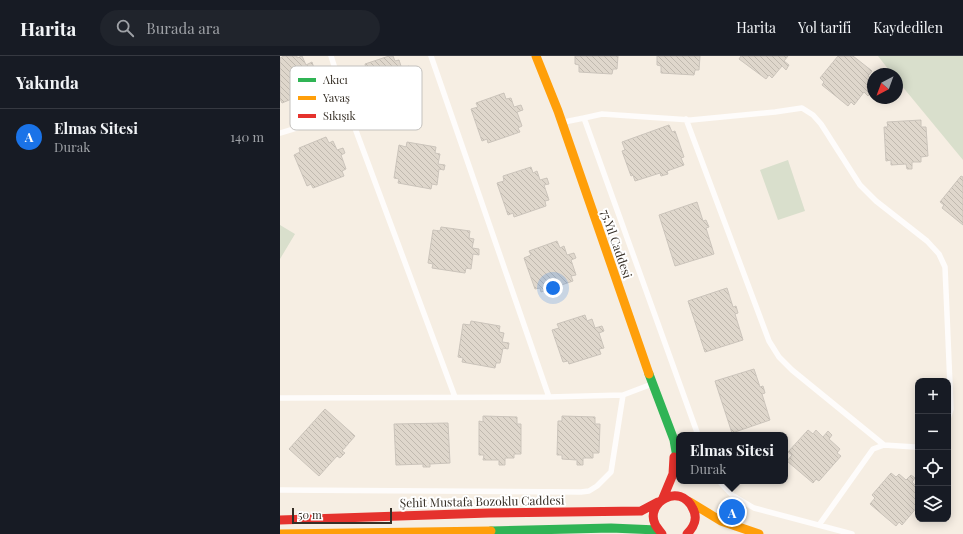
<!DOCTYPE html>
<html lang="tr">
<head>
<meta charset="utf-8">
<style>
	body { margin:0; font-family:"Playfair Display",serif; background:#20242c; color:#f1f3f6 }
	.controls { position:absolute; right:12px; bottom:12px; display:grid; overflow:hidden; border-radius:8px; box-shadow:0 2px 10px #0003 }
	.controls button { width:36px; height:36px; display:grid; place-items:center; padding:0; border:0; border-bottom:1px solid #363941; background:#171b24; color:#f1f3f6; font:20px sans-serif }
	.compass { position:absolute; left:587px; top:12px; width:36px; height:36px; border-radius:50%; background:#171b24; box-shadow:0 2px 10px #0003; rotate:221deg }
	.scale { position:absolute; left:12px; bottom:10px; width:100px; box-sizing:border-box; padding-left:4px; border:2px solid #362f26; border-top:0; font-size:11px; line-height:14px; white-space:nowrap; color:#362f26; -webkit-text-stroke:3px #fff; paint-order:stroke }
	.you { position:absolute; left:273px; top:232px; width:14px; height:14px; margin:-10px; border:3px solid #fff; border-radius:50%; background:#1a73e8; box-shadow:0 0 0 6px #1a73e833 }
	.badge { display:grid; place-items:center; width:26px; height:26px; border-radius:50%; background:#1a73e8; color:#fff; font-size:13px; font-weight:700 }
	.pin { position:absolute; translate:-50% -50%; border:2px solid #fff; box-shadow:0 1px 4px #0006 }
	.popup { position:absolute; left:396px; top:376px; width:112px; height:52px; box-sizing:border-box; display:grid; place-content:center; border-radius:8px; background:#171b24; filter:drop-shadow(0 1px 3px #0005); font-size:13px; white-space:nowrap; color:#9ea1a6 }
	.popup b { font-size:15px; color:#f1f3f6 }
	.popup::after { content:''; position:absolute; left:50%; top:100%; margin-left:-8px; border:8px solid transparent; border-top-color:#171b24 }
	.list { margin:0; padding:0; list-style:none }
	h2 { display:flex; justify-content:space-between; align-items:center; height:52px; margin:0; padding:0 16px; font-size:17px }
	h2 small { font-size:13px; font-weight:400; color:#9ea1a6 }
	.list li { display:grid; grid-template-columns:26px 1fr auto; gap:12px; align-items:center; box-sizing:border-box; height:56px; padding:0 16px; border-top:1px solid #363941 }
	.list b { display:block; font-size:15px; white-space:nowrap }
	.list p { margin:0; font-size:13px; white-space:nowrap; color:#9ea1a6 }
	.list em { font-size:13px; font-style:normal; color:#9ea1a6 }
	.icon { flex:none; width:22px; height:22px; fill:none; stroke:currentColor; stroke-width:2; stroke-linecap:round; stroke-linejoin:round }
	.map { position:relative; flex:none; width:683px; height:478px; overflow:hidden }
	header { display:flex; align-items:center; gap:24px; box-sizing:border-box; height:56px; padding:0 20px; background:#171b24; border-bottom:1px solid #363941 }
	header strong { font-size:19px }
	nav { display:flex; gap:22px; margin-inline-start:auto; font-size:14px }
	.search { width:280px; height:36px; background:#20242c; display:flex; align-items:center; gap:10px; box-sizing:border-box; padding:0 14px; border-radius:22px; color:#9ea1a6; font-size:15px }
	main { display:flex }
	aside { flex:1; background:#171b24 }
	.map>svg:first-child { display:block }
	.green { fill:#d9dfcc }
	.building { fill:url(#building-back-hatch); stroke:#cbc4bb }
	.lines { fill:none; stroke-linecap:round; stroke-linejoin:round }
	.lane { stroke:#fefcfb; stroke-width:5.5 }
	.fast { stroke:#30b455; stroke-width:9 }
	.slow { stroke:#ff9f0a; stroke-width:9 }
	.jam { stroke:#e5322d; stroke-width:9 }
	.labels { text-anchor:middle; stroke-width:4; stroke-linejoin:round; paint-order:stroke }
	.street-label { font-size:12px; fill:#362f26; stroke:#fff }
	.key { fill:#fff; stroke:#c3c1be; stroke-width:1 }
	.key-label { font-size:11px; fill:#362f26 }
</style>
</head>
<body>
<header>
<strong>Harita</strong>
<div class="search"><svg class="icon" aria-label="search" viewBox="0 0 24 24"><circle cx="10" cy="10" r="6"/><path d="M15 15l6 6"/></svg>Burada ara</div>
<nav><a>Harita</a><a>Yol tarifi</a><a>Kaydedilen</a></nav>
</header>
<main>
<aside>
<h2>Yakında<small></small></h2>
<ul class="list">
<li><span class="badge">A</span><div><b>Elmas Sitesi</b><p>Durak</p></div><em>140 m</em></li>
</ul>
</aside>
<div class="map">
<svg width="683" height="478" viewBox="0 0 683 478">
	<defs>
		<pattern id="building-back-hatch" width="6" height="6" patternUnits="userSpaceOnUse"><rect width="6" height="6" fill="#dfd7cc"/><path d="M-1 5l2 2M0 0l6 6M5-1l2 2" fill="none" stroke="#c0b9af"/></pattern>
	</defs>
	<rect width="100%" height="100%" fill="#f6eee3"/>
	<path class="green" d="M598 0H683V104L617 24V18H612Z
		M508 104 525 155 498 164 480 114Z
		M0 169 15 178 0 203Z"/>
	<path class="building" d="M4 0H17V2L22 0 26 9 32 6 34 12 29 14 35 28 31 30 33 34 2 47 0 43V2Z
		M109 0H113L115 5 119 4 122 13 129 10 131 16 126 17 131 32 126 34 128 38 96 49 95 45 90 47 79 15 86 13 85 8Z
		M295 0H338L337 13H333L332 18 299 16V9L295 8Z
		M377 0H420L419 14H415L414 19 381 17V10L377 9Z
		M461 0H508L504 5 509 9 506 14 502 10 492 22 489 19 486 23 459 3Z
		M558 0H573L592 15 588 20 592 23 586 31 592 35 588 40 584 36 574 49 571 46 568 50 542 29 544 26 540 22Z
		M224 37 226 43 231 42 234 51 241 49 243 54 237 56 242 70 238 72 240 76 208 87 207 83 202 85 191 53 198 51 196 47Z
		M641 64V71H646L648 100 641 101V106H632V113H627L626 108 611 109V104L606 105 604 71H608L607 66Z
		M389 69 392 76 395 75 404 101 401 102 404 109 387 115 388 118 381 120 380 117 355 125 353 119 351 120 342 95 345 94 342 86Z
		M46 81 49 87 53 85 57 94 63 92 65 97 61 99 66 113 62 115 64 120 33 132 31 128 27 130 14 99 20 96 19 92Z
		M127 86 156 91 155 97 160 98 158 108 165 109 164 114 159 113 157 129 152 128 151 133 118 127 119 123 114 122 119 89 126 91Z
		M251 111 253 117 257 115 260 124 267 122 269 128 264 129 269 144 265 145 266 150 234 161 233 157 228 159 217 127 224 125 223 120Z
		M681 120 683 121V169L662 152 664 149 660 146Z
		M417 146 423 165 426 164 429 171 426 172 434 198 395 210 379 159Z
		M161 171 190 175 189 182 194 183 192 192 199 193V199L193 198 191 213 186 212 185 217 152 212 153 208 148 207 153 174 160 175Z
		M277 185 280 192 284 190 287 199 294 197 296 202 291 204 296 219 291 220 293 225 261 236 260 232 255 233 244 202 251 199 249 195Z
		M447 232 453 251 456 250 458 257 455 258 463 284 425 296 408 245Z
		M305 259 307 265 312 263 315 272 322 270 324 275 319 277 324 292 319 293 321 298 289 308 288 305 283 306 272 274 279 272 277 268Z
		M191 265 220 270 219 276 224 277 222 286 229 287 228 293 223 292 220 307H216L215 312 182 306 183 302 178 301 183 268 190 269Z
		M474 313 480 331 483 330 485 337 482 338 490 364 452 377 435 325Z
		M45 353 75 380 62 395 65 397 60 402 57 400 39 420 9 393Z
		M203 360 237 361V368H241V398H234V402H225V409H219V404H203L204 399H199V365L203 366Z
		M282 360 315 361V368H320L319 397H313V402H303V409H297V404L282 403V399H277L278 365H282Z
		M168 367 170 407 150 408V411H143V408L116 409 114 368Z
		M528 374 533 378 536 374 543 381 548 375 552 379 549 383 560 393 557 397 561 400 539 425 536 423 533 427 507 405 512 399 508 396Z
		M611 417 616 421 619 418 626 424 631 419 635 422 632 426 638 432V450L622 469 619 466 616 470 590 448 595 442 592 439Z"/>
	<g class="lines">
		<path class="lane" d="M51 0 69 56 175 341
			M151 0 269 341 343 339 372 328
			M406 63 489 285 499 301 512 314 604 389
			M284 66 304 62
			M0 77 69 56
			M0 342 269 341
			M418 379 304 62 322 58 411 64 495 56 522 52 533 59 541 68 580 129 596 145 647 185 659 198 665 211 671 353 668 363
			M439 425 452 439 474 452 572 478
			M0 434 301 436 309 435 317 430 331 416 343 339
			M539 469 593 393 604 389 635 391 638 390"/>
		<path class="fast" d="M369 318 394 384 399 413
			M211 475 331 472 377 474"/>
		<path class="slow" d="M256 0 278 55 369 318
			M410 446 441 465 479 478
			M0 478 211 475"/>
		<path class="jam" d="M383 442 393 418 394 401
			M0 464 209 457 361 455 378 446
			M382 478C380 475 376 471 375 468 365 447 400 425 413 453 418 462 414 471 407 478"/>
	</g>
	<g class="labels">
		<g class="street-label">
			<text transform="translate(336 188) rotate(71)" y="4">75.Yıl Caddesi</text>
			<text transform="translate(202 446) rotate(-1)" y="4">Şehit Mustafa Bozoklu Caddesi</text>
		</g>
	</g>
	<rect x="10" y="10" width="132" height="64" rx="6" class="key"/>
	<rect x="18" y="22" width="18" height="4" fill="#30b455"/>
	<rect x="18" y="40" width="18" height="4" fill="#ff9f0a"/>
	<rect x="18" y="58" width="18" height="4" fill="#e5322d"/>
	<g class="key-label">
		<text x="43" y="28">Akıcı</text>
		<text x="43" y="46">Yavaş</text>
		<text x="43" y="64">Sıkışık</text>
	</g>
</svg>
<div class="controls">
<button>+</button>
<button>−</button>
<button><svg class="icon" aria-label="locate" viewBox="0 0 24 24"><circle cx="12" cy="12" r="6"/><path d="M12 2v4M12 18v4M2 12h4M18 12h4"/></svg></button>
<button><svg class="icon" aria-label="layers" viewBox="0 0 24 24"><path d="M12 4l9 5-9 5-9-5zM3 14l9 5 9-5"/></svg></button>
</div>
<svg class="compass" viewBox="-18 -18 36 36"><path d="M0-13l5 13h-10z" fill="#e53935"/><path d="M0 13l5-13h-10z" fill="#9ea1a6"/></svg>
<div class="scale">50 m</div>
<div class="you"></div>
<div class="pin badge" style="left:452px;top:456px">A</div>
<div class="popup"><b>Elmas Sitesi</b>Durak</div>
</div>
</main>
</body>
</html>
